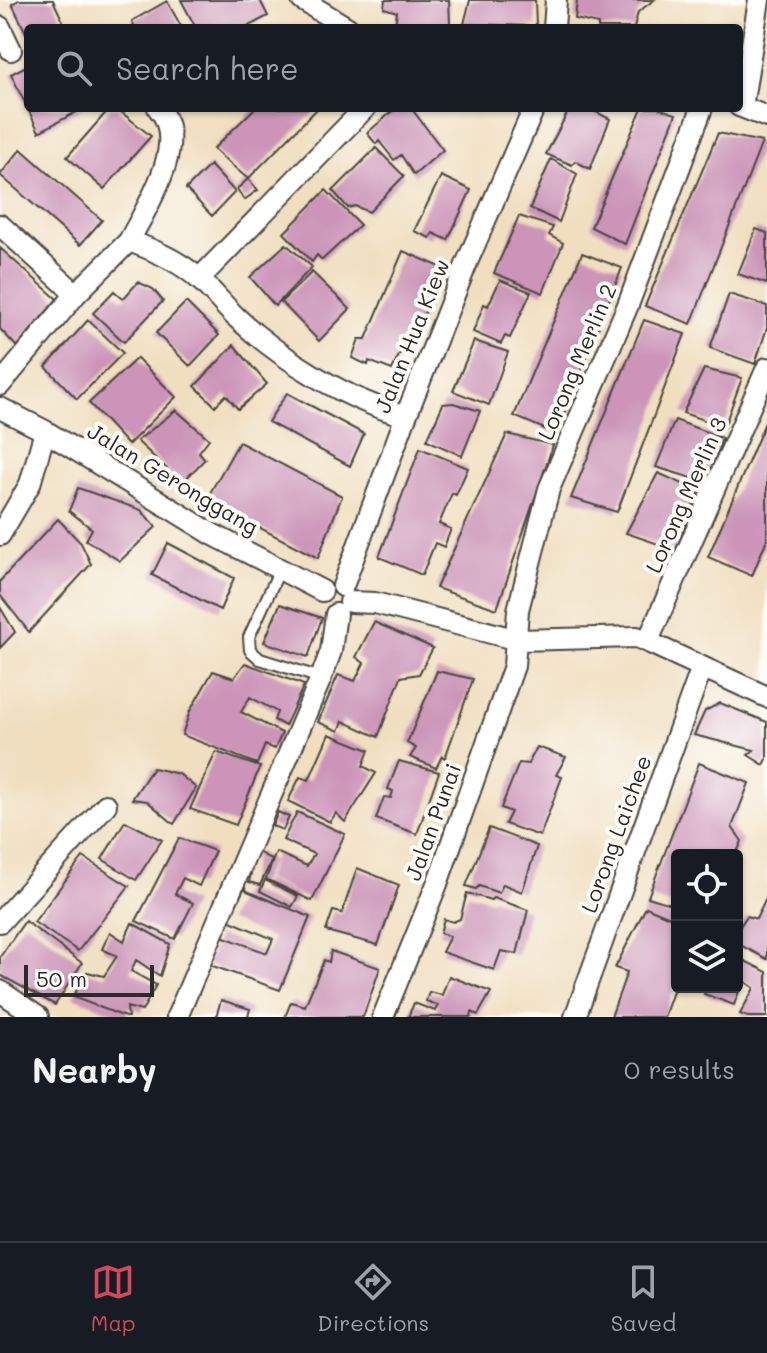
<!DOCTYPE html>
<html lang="en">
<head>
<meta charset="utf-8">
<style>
	body { margin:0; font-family:Mali,sans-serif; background:#242831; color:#f1f3f6 }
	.controls { position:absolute; right:24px; bottom:24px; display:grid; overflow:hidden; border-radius:8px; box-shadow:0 2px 6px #0004 }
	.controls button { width:72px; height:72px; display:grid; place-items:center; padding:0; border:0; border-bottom:2px solid #363941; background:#171b24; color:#f1f3f6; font:40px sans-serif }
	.scale { position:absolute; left:24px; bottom:20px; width:130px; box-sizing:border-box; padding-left:8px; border:4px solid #2b2b2b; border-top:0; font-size:22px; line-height:28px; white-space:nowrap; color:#2b2b2b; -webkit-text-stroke:6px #fdfcf7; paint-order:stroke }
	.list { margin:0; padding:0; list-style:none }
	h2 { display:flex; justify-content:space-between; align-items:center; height:104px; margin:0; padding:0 32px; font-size:34px }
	h2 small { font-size:26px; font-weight:400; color:#9ea1a6 }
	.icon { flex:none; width:44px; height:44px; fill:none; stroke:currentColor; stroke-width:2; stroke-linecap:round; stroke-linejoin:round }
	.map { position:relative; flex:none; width:767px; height:1017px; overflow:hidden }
	.search { position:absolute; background:#171b24; box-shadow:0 2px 6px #0004; left:24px; right:24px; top:24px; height:88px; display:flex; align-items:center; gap:20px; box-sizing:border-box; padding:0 28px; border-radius:8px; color:#9ea1a6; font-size:30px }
	.sheet { height:224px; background:#171b24 }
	nav { display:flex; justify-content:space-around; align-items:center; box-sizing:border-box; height:112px; border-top:2px solid #363941; background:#171b24; font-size:22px; color:#9ea1a6 }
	nav a { display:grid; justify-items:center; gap:4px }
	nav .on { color:#d1495b }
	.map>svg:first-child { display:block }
	.building { fill:#cb94b8 }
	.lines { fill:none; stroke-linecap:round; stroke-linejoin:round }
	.service-casing { stroke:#494641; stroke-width:14 }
	.minor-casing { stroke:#494641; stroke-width:24 }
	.service { stroke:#fff; stroke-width:10 }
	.minor { stroke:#fff; stroke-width:20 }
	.labels { text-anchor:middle; stroke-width:8; stroke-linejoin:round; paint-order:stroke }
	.street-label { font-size:22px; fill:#2b2b2b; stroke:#fdfcf7 }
</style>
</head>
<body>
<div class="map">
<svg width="767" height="1017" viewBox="0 0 767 1017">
	<rect width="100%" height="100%" fill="#fdfcf7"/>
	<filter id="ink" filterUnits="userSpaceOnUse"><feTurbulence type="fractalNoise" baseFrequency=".0125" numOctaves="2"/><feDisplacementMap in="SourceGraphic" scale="16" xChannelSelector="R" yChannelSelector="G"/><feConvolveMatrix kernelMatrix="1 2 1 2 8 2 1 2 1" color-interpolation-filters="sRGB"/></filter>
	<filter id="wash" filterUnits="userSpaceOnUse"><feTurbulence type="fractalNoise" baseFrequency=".006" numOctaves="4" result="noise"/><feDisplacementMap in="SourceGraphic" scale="32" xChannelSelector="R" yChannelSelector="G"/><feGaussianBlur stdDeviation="1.8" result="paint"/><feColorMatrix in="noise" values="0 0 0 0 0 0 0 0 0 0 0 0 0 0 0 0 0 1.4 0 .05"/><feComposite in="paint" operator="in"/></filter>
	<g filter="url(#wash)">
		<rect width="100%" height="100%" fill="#f0debf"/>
		<g id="blocks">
			<path class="building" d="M19 0H53L66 28H28V37L12 4Z
				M181 0H260L268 16 245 28H196Z
				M385 0H449L450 24 395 25 397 12 384 8Z
				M470 0H535L536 26 464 24Z
				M577 0H654L638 12 634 28H598V24L575 19Z
				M167 1 182 28H135L132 21Z
				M28 65V108H84L39 132 11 74Z
				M110 108H116L151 136 104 189 67 157Z
				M255 108H318L248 179 213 149Z
				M396 108H411L443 150 414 175 401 155 394 160 379 141 376 144 367 133Z
				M570 108H588L610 119 590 169 575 161 572 165 546 154Z
				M642 108H658L676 114 625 244 591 227Z
				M718 133 762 142 691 324 645 306Z
				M376 148 404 176 369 212 355 206 348 208 333 191Z
				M21 149 102 220 80 245 0 175Z
				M551 159 577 174 559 222 530 208Z
				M210 165 235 192 212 216 186 189Z
				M441 176 471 190 448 240 433 233 430 238 414 231Z
				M248 179 258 190 244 200 237 189Z
				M326 190 360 225 322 260 317 255 312 262 284 233Z
				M519 216 553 227 549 235 563 243 543 293 494 273Z
				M756 229 767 233V284L738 274Z
				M286 244 312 267 275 306 250 277Z
				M0 248 57 299 17 347 0 329Z
				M403 251 443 268 408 353 401 351 392 370 369 361 368 365 352 358 359 339H366Z
				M582 253 622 268 556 434 514 416Z
				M312 272 350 309 319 341 281 302Z
				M500 280 531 292 510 338 505 336 501 344 473 332 484 304 488 306Z
				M138 282 153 289 163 301 124 342 93 313 114 291 123 299Z
				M729 294 767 306V328L755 364 710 348Z
				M186 302 219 335 190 366 156 333Z
				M88 320 123 353 77 399 46 367Z
				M644 320 685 334 617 512 571 498Z
				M474 341 508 352 489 405 453 391Z
				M234 345 267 384 238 409 226 395 215 406 195 386Z
				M137 358 176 397 128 445 89 403Z
				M704 369 742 378 724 427 683 413Z
				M287 393 364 434 350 466 268 422Z
				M453 403 480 411 462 456 427 440 443 404Z
				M176 410 209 439 199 452 205 459 182 483 137 441Z
				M767 418V539L752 576 708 557Z
				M675 420 722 438 708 483 656 467Z
				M507 434 553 445 497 609 436 588Z
				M239 442 342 496 318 558 206 500Z
				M420 448 468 468 456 495 452 493 439 524 451 529 444 547 435 543 422 575 379 557Z
				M658 473 699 491 676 550 626 533Z
				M78 488 141 510 156 527 120 561 86 540 92 529 69 511Z
				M58 519 81 543 91 564 29 632 0 595V581Z
				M168 543 234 578 220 610 152 575Z
				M280 604 322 618 308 657 264 642Z
				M0 607 15 632 0 648Z
				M374 622 433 648 419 674 401 677 378 737 343 721 339 731 318 722 338 675 355 681 364 663 356 657Z
				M245 663 304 685 285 726 274 720 277 712 250 697 241 712 282 733 275 749 265 745 257 764 182 735 190 711 213 671 234 678Z
				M437 671 473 679 445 758 442 756 436 768 410 757 416 748 407 743Z
				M720 703 767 722V759L764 765 748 755 754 750 694 735 705 711Z
				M329 734 369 750 363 766 376 773 345 822 336 813 330 822 288 801 300 777 309 780Z
				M537 747 566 757 556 775 562 777 540 836 505 824 511 812 501 808 519 763 528 764Z
				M216 752 260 767 236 825 190 809Z
				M399 761 439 772 417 834 376 819 384 797 391 798 393 791 388 789Z
				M699 763 749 783 732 827 742 841 736 855H677V906L648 897Z
				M153 768 179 774 196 788 174 824 147 801 132 799Z
				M278 812 289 817 283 830 272 826Z
				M297 812 345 834 312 901 266 879 276 852 307 866 314 854 283 840Z
				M125 821 162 840 136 880 102 859Z
				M489 828 537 846 522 892 503 884 499 893 479 886 476 889 466 886Z
				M179 838 215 851 199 886 183 878 175 894 193 903 175 939 136 921Z
				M256 851 272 860 260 885 249 882Z
				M83 857 129 886 78 951 34 922Z
				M357 868 399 885 378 945 326 931 333 911 342 913Z
				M265 880 298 896 292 907 260 891Z
				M245 887 247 891 310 917 280 990 207 964 219 935 267 953 273 939 228 920Z
				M467 893 491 900 493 898 528 910 517 954 501 951 494 970 442 952 450 936 440 933 444 919 453 922 460 919Z
				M767 897V959L738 944V929L747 916 756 919Z
				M646 907 677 920V987L675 986 664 1017H611L627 972 615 968Z
				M25 921 82 963 55 1005 0 975V957Z
				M132 923 170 944 160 976 136 960 131 971 156 985 142 1011 127 1007 128 1017H125L73 997 87 972 104 976 117 956 102 949 110 932 124 941Z
				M331 951 380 968 363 1017H285L291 1002 305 1006 324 960 329 962Z
				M737 957 767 972V1017H748L740 1014 754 988 743 980 734 1005 704 994 708 987H737Z
				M449 976 491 992 478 1015 472 1012 471 1017H408L414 1003 435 1011 438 1005 426 1001 429 992 442 995Z
				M221 1000 250 1009 248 1017H216Z"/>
		</g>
	</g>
	<g filter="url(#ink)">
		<use href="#blocks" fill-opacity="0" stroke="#494641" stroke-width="2"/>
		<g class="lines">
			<g class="service-casing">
				<path id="service" d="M280 569 249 637 250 650 260 659 321 678"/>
			</g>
			<g class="minor-casing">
				<path id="minor" d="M302 0 348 28
					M0 27 11 50
					M554 28 556 0
					M739 106 767 117
					M742 107 759 0
					M0 225 76 294
					M129 241C146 208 190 142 158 108
					M199 279 365 108
					M0 385 76 294 129 241C154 250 180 261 199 279 213 291 224 306 237 318 281 359 348 401 406 416
					M0 408 45 431 212 534 322 591
					M0 535 30 484 45 431
					M343 586 406 416 468 260 534 108
					M350 602 375 603 518 640 637 637 767 697
					M648 641 767 368
					M0 922 106 805
					M0 991 38 1017
					M177 1017 321 678 331 651 336 614
					M383 1017 437 884 514 666 518 610 549 489 628 305 702 108
					M575 1017 702 667"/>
			</g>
			<use href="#service" class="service"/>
			<use href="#minor" class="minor"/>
		</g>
	</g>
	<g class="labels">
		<g class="street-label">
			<text transform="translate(412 336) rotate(-68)" y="8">Jalan Hua Kiew</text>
			<text transform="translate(577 362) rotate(-67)" y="8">Lorong Merlin 2</text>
			<text transform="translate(173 479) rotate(31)" y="8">Jalan Geronggang</text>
			<text transform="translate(686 495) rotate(-66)" y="8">Lorong Merlin 3</text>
			<text transform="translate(433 822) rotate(-70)" y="8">Jalan Punai</text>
			<text transform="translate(616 834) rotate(-70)" y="8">Lorong Laichee</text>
		</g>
	</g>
</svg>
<div class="controls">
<button><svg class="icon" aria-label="locate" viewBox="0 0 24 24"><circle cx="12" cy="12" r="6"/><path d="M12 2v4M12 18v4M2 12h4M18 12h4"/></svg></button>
<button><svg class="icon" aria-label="layers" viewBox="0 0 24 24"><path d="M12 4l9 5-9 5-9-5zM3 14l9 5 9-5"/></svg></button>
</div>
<div class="scale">50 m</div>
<div class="search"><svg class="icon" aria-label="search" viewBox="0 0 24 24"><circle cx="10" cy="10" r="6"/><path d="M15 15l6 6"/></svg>Search here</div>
</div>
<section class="sheet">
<h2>Nearby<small>0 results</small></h2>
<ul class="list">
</ul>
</section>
<nav>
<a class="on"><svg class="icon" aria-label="map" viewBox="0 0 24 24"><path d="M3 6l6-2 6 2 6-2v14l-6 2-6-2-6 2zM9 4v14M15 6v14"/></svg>Map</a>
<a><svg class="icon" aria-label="directions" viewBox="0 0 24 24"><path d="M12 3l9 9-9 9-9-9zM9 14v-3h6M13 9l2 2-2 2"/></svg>Directions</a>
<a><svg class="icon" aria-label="saved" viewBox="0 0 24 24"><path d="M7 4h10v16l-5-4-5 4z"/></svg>Saved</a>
</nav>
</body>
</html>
